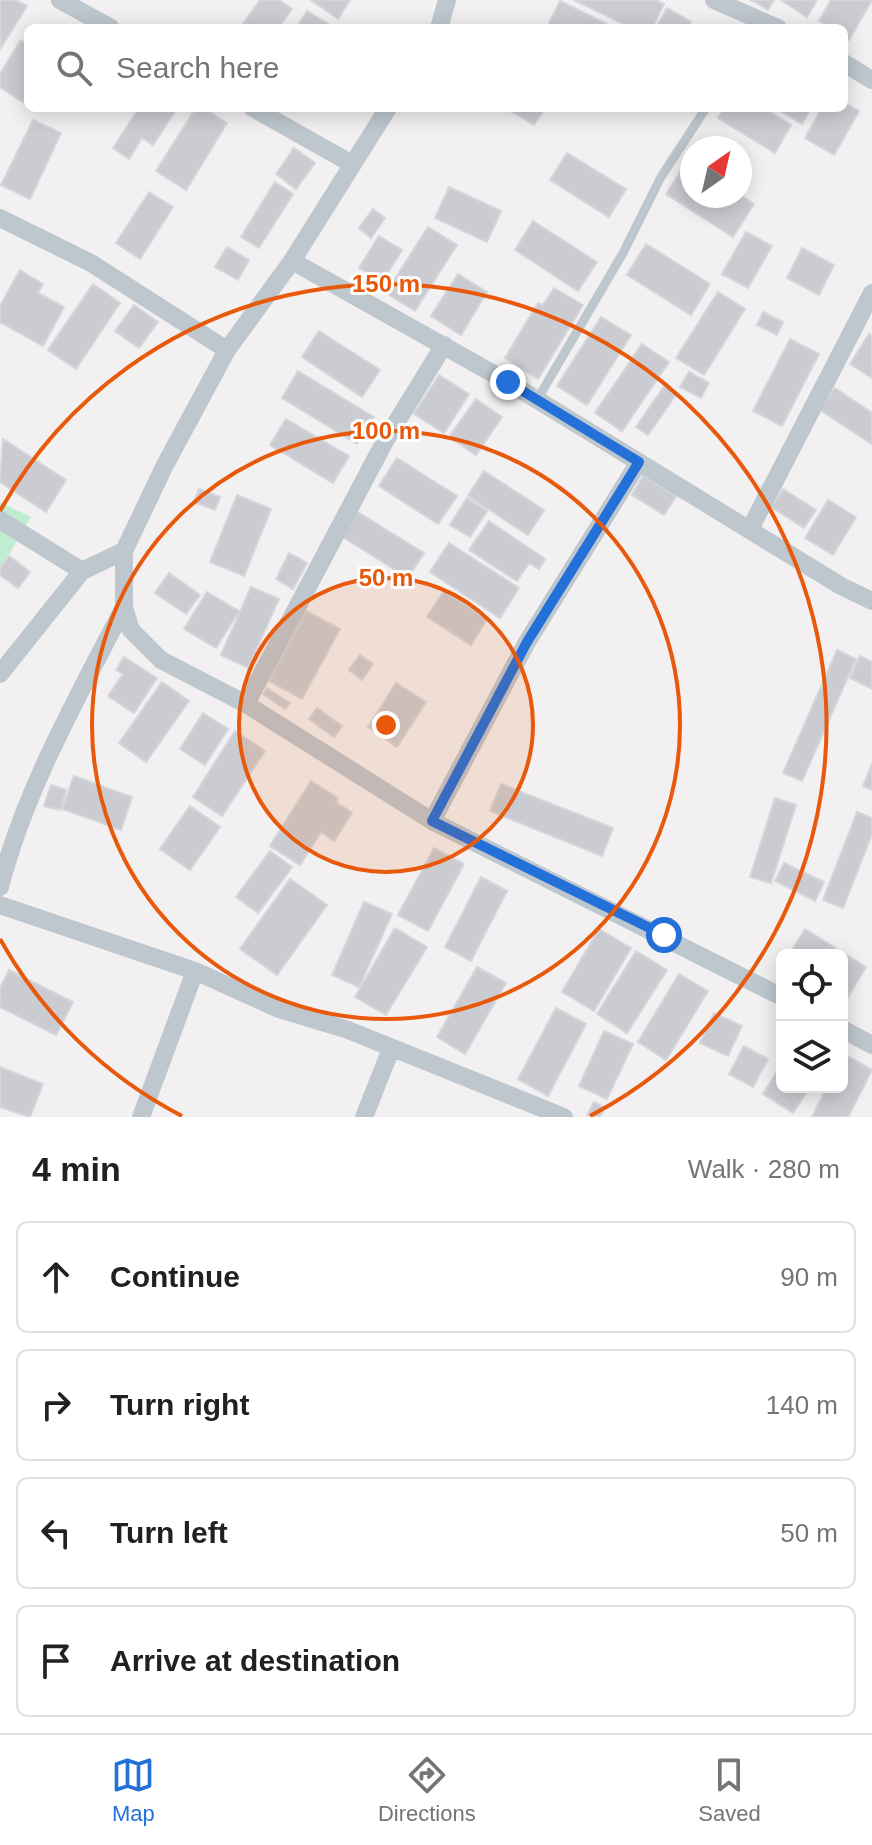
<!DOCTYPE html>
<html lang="en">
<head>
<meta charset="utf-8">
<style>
	body { margin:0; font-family:Helvetica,sans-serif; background:#f6f6f6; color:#202124 }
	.controls { position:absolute; right:24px; bottom:24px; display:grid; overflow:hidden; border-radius:12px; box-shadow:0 4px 20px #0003 }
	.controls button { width:72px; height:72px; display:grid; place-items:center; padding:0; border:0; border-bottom:2px solid #e0e0e0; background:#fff; color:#202124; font:40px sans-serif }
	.compass { position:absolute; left:680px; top:136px; width:72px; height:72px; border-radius:50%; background:#fff; box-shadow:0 4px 20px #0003; rotate:34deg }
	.stop { position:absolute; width:24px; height:24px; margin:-18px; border:6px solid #2370d9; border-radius:50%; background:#fff }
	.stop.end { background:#2370d9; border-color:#fff; box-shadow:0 2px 8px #0008 }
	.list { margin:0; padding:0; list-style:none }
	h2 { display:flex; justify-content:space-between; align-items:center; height:104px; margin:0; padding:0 32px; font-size:34px }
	h2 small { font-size:26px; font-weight:400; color:#757577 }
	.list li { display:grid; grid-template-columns:52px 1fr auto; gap:24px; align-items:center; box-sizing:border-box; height:112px; margin:0 16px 16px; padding:0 16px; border:2px solid #e0e0e0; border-radius:12px }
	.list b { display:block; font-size:30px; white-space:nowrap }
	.list em { font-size:26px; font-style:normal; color:#757577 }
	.icon { flex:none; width:44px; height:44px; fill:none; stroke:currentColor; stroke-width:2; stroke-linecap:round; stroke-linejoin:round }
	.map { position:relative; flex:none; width:872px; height:1117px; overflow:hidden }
	.search { position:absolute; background:#fff; box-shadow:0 4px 20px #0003; left:24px; right:24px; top:24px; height:88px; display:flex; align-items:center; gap:20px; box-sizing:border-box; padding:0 28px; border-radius:12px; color:#757577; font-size:30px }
	.sheet { height:616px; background:#fff }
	nav { display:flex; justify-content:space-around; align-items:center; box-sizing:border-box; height:112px; border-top:2px solid #e0e0e0; background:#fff; font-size:22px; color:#757577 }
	nav a { display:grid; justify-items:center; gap:4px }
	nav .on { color:#2370d9 }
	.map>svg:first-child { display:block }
	.green { fill:#c0edd2 }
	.building { fill:#caccd2; stroke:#d4d6db; stroke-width:2 }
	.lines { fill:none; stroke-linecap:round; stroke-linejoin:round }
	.service { stroke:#bec7ce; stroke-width:9 }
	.minor { stroke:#bec7ce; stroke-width:18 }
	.route { stroke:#2370d9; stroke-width:10 }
	.ring { fill:none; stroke:#e8590c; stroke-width:4 }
	.centre { fill:#e8590c; stroke:#fff; stroke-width:4 }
	.ring-label { font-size:24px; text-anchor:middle; font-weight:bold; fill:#e8590c; stroke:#fff; stroke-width:6; stroke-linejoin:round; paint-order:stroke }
</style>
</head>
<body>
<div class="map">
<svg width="872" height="1117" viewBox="0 0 872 1117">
	<rect width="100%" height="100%" fill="#f2f0f0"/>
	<path class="green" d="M0 502 31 517 0 569Z"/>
	<path class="building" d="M0 0H16L27 6 0 49Z
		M260 0H279L292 9 278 28H240Z
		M311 0H350L338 19Z
		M574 0H655L664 4 652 28H632Z
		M751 0H774L768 10Z
		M781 0H817L807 17Z
		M831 0H872L849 40 844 37V28H830L819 21Z
		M560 1 615 28H554L548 25Z
		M667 8 691 22 688 28H656Z
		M307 11 335 28H296Z
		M21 40 28 45V93L23 102 0 87V74Z
		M844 102 859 111 834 155 805 138 822 108H844Z
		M139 108H177L153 145 142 138 129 159 113 148Z
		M196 108H203L227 123 186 190 156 171Z
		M506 108H545L534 125Z
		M724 108H764L791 125 775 153 718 118Z
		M776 108H811L802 124Z
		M33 120 61 133 30 199 1 185Z
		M294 148 315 163 296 189 276 174Z
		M567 153 626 189 609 217 550 180Z
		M687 161 692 164V196L740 195 754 204 733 237 666 194Z
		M275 182 293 194 259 248 241 237Z
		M449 187 501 211 487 242 435 218Z
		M149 192 173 207 140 259 116 243Z
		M373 209 385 218 371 238 359 228Z
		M533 221 597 262 578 291 515 250Z
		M428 227 457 245 415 311 386 293Z
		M746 232 772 246 748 288 722 274Z
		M379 236 402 250 382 282 359 268Z
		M646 244 710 284 691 315 627 275Z
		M227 247 249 260 238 280 215 267Z
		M802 248 834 265 819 295 787 278Z
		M20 270 43 284 38 293 64 307 43 346 0 322V306Z
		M458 274 487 292 461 335 431 316Z
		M93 284 120 303 76 369 48 350Z
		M554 288 583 305 538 379 505 358 538 303 543 305Z
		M718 292 745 309 704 375 676 358Z
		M134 305 158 322 139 348 115 331Z
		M763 312 783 322 777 335 757 325Z
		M601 317 631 335 587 405 557 386Z
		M319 331 380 370 362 397 302 357Z
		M869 334 872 336V378L850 364Z
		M790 339 819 354 782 426 753 411Z
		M642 344 669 362 622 431 595 413Z
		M298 371 374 417 357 444 282 398Z
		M689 372 709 383 701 398 680 387Z
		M439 375 469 394 444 433 414 414Z
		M665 385 677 393 648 435 636 427Z
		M835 388 872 413V444L820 410Z
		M476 399 502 417 476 455 449 437Z
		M286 419 349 456 333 483 270 445Z
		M3 439 66 480 46 512 0 482Z
		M397 458 457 496 438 524 379 486Z
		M484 471 544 510 528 535 468 496Z
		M643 476 676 496 664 515 632 495Z
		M199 489 220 497 215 510 194 502Z
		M783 489 816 510 804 528 771 507Z
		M237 495 271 509 244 576 210 562Z
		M467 498 487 511 470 537 450 525Z
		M828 500 856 517 833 555 805 538Z
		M356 511 424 553 408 578 341 536Z
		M489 521 545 559 539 569 529 563 517 581 469 550Z
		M449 543 519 588 500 618 430 572Z
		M289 553 307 563 293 589 276 579Z
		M9 556 30 572 18 588 0 575V568Z
		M169 573 200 595 186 614 155 593Z
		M251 587 279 599 248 668 221 655Z
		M444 591 487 619 471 645 427 617Z
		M207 592 239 611 216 648 184 629Z
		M306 611 340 629 302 699 269 681Z
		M837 650 856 659 802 781 783 773Z
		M360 655 373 664 362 680 349 670Z
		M860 656 872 662V689L850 678Z
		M124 657 157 678 134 713 108 696 123 674 116 670Z
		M162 682 189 701 146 762 119 743Z
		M396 683 426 702 397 747 368 727Z
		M267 688 290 703 285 709 263 694Z
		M317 708 342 726 334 737 309 719Z
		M203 713 228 729 205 765 180 749Z
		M235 731 265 751 222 816 193 797Z
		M872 764V790L863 786Z
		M74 776 132 797 121 830 62 809Z
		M311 781 338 798 336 802 352 813 334 841 321 832 300 865 270 846Z
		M501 784 613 828 602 856 490 811Z
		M51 785 66 790 60 810 44 806Z
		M775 798 796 805 771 883 750 877Z
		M190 806 220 827 190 870 160 849Z
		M857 812 872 818V834L843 908 823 900Z
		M434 848 464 864 428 931 398 915Z
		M270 851 292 867 258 913 236 897Z
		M784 863 824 882 815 901 775 881Z
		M481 877 507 891 471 961 445 947Z
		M290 879 327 905 277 975 240 949Z
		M364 902 392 914 359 987 332 975Z
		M395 928 427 947 386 1015 355 997Z
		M599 929 631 948 594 1011 562 992Z
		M805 929 866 967 845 1002 842 955H789Z
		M636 951 667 970 627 1033 597 1014Z
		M477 967 506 983 465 1054 437 1037Z
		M9 970 73 1002 56 1035 0 1007V988Z
		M679 974 708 991 666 1060 638 1042Z
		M556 1008 586 1024 548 1096 518 1079Z
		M714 1013 742 1026 728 1056 700 1043Z
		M604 1031 633 1044 607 1099 579 1086Z
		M744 1046 768 1059 753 1087 729 1074Z
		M844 1054 872 1070 848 1117H812L827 1087H842Z
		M782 1063V1087H810L793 1113 763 1094Z
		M0 1067 43 1084 30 1117 0 1107Z
		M594 1102 605 1108 600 1117 587 1115Z"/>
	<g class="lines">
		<path class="service" d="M537 400 623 253 661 177 706 108"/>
		<path class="minor" d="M60 0 111 28
			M714 0 778 28
			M439 28 447 0
			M844 63 872 80
			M253 108 352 164
			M0 218 91 263 227 350
			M292 261 508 382 841 586 872 601
			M0 520 82 571
			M750 529 872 293
			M124 551 165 465 227 350 292 261 388 108
			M0 674 82 571 124 551V607L131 630 161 660 246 704 432 821 782 997
			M246 704 385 441 444 345
			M432 821 527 642 639 462
			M0 887C25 789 78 697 124 607
			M0 905 195 971 279 1009 348 1030 564 1117
			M842 1029 872 1045
			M141 1117 195 971
			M364 1117 391 1049"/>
	</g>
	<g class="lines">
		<path class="route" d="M508 382 639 462 527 642 432 821 664 935"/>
	</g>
	<circle cx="386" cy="725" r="147" fill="#e8590c" fill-opacity=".12"/>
	<g class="ring">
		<circle cx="386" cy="725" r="147"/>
		<circle cx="386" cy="725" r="294"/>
		<path d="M182 1116A441 441 0 0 1 0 939M0 511A441 441 0 1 1 590 1116"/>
	</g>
	<circle cx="386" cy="725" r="12" class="centre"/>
	<g class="ring-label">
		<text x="386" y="292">150 m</text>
		<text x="386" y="439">100 m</text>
		<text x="386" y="586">50 m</text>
	</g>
</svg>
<div class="controls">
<button><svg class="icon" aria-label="locate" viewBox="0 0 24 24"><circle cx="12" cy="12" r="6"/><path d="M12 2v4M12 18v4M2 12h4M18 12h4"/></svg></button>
<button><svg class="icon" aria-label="layers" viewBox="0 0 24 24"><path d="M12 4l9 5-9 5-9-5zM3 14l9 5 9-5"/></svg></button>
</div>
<svg class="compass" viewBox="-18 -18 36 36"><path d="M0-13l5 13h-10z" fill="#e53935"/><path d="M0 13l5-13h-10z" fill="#757577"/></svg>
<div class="stop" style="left:664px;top:935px"></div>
<div class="stop end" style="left:508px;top:382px"></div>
<div class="search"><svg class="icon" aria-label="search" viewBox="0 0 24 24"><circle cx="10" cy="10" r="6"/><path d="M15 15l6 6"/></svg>Search here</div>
</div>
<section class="sheet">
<h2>4 min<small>Walk · 280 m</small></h2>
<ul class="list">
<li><svg class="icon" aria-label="ahead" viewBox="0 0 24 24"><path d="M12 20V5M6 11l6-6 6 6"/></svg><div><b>Continue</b></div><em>90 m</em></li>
<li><svg class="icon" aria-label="right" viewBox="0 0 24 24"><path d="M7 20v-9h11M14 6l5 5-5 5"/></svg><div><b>Turn right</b></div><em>140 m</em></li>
<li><svg class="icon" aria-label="left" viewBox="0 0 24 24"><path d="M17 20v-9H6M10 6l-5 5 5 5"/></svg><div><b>Turn left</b></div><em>50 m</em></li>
<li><svg class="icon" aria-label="arrive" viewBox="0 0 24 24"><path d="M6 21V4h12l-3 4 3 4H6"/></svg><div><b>Arrive at destination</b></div></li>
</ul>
</section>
<nav>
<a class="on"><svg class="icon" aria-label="map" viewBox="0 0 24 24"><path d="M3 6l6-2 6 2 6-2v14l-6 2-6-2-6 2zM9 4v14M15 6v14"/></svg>Map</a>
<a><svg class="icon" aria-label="directions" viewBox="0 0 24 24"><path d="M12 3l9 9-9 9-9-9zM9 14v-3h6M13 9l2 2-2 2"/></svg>Directions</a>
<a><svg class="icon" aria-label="saved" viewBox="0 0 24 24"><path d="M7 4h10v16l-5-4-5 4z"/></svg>Saved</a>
</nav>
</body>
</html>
